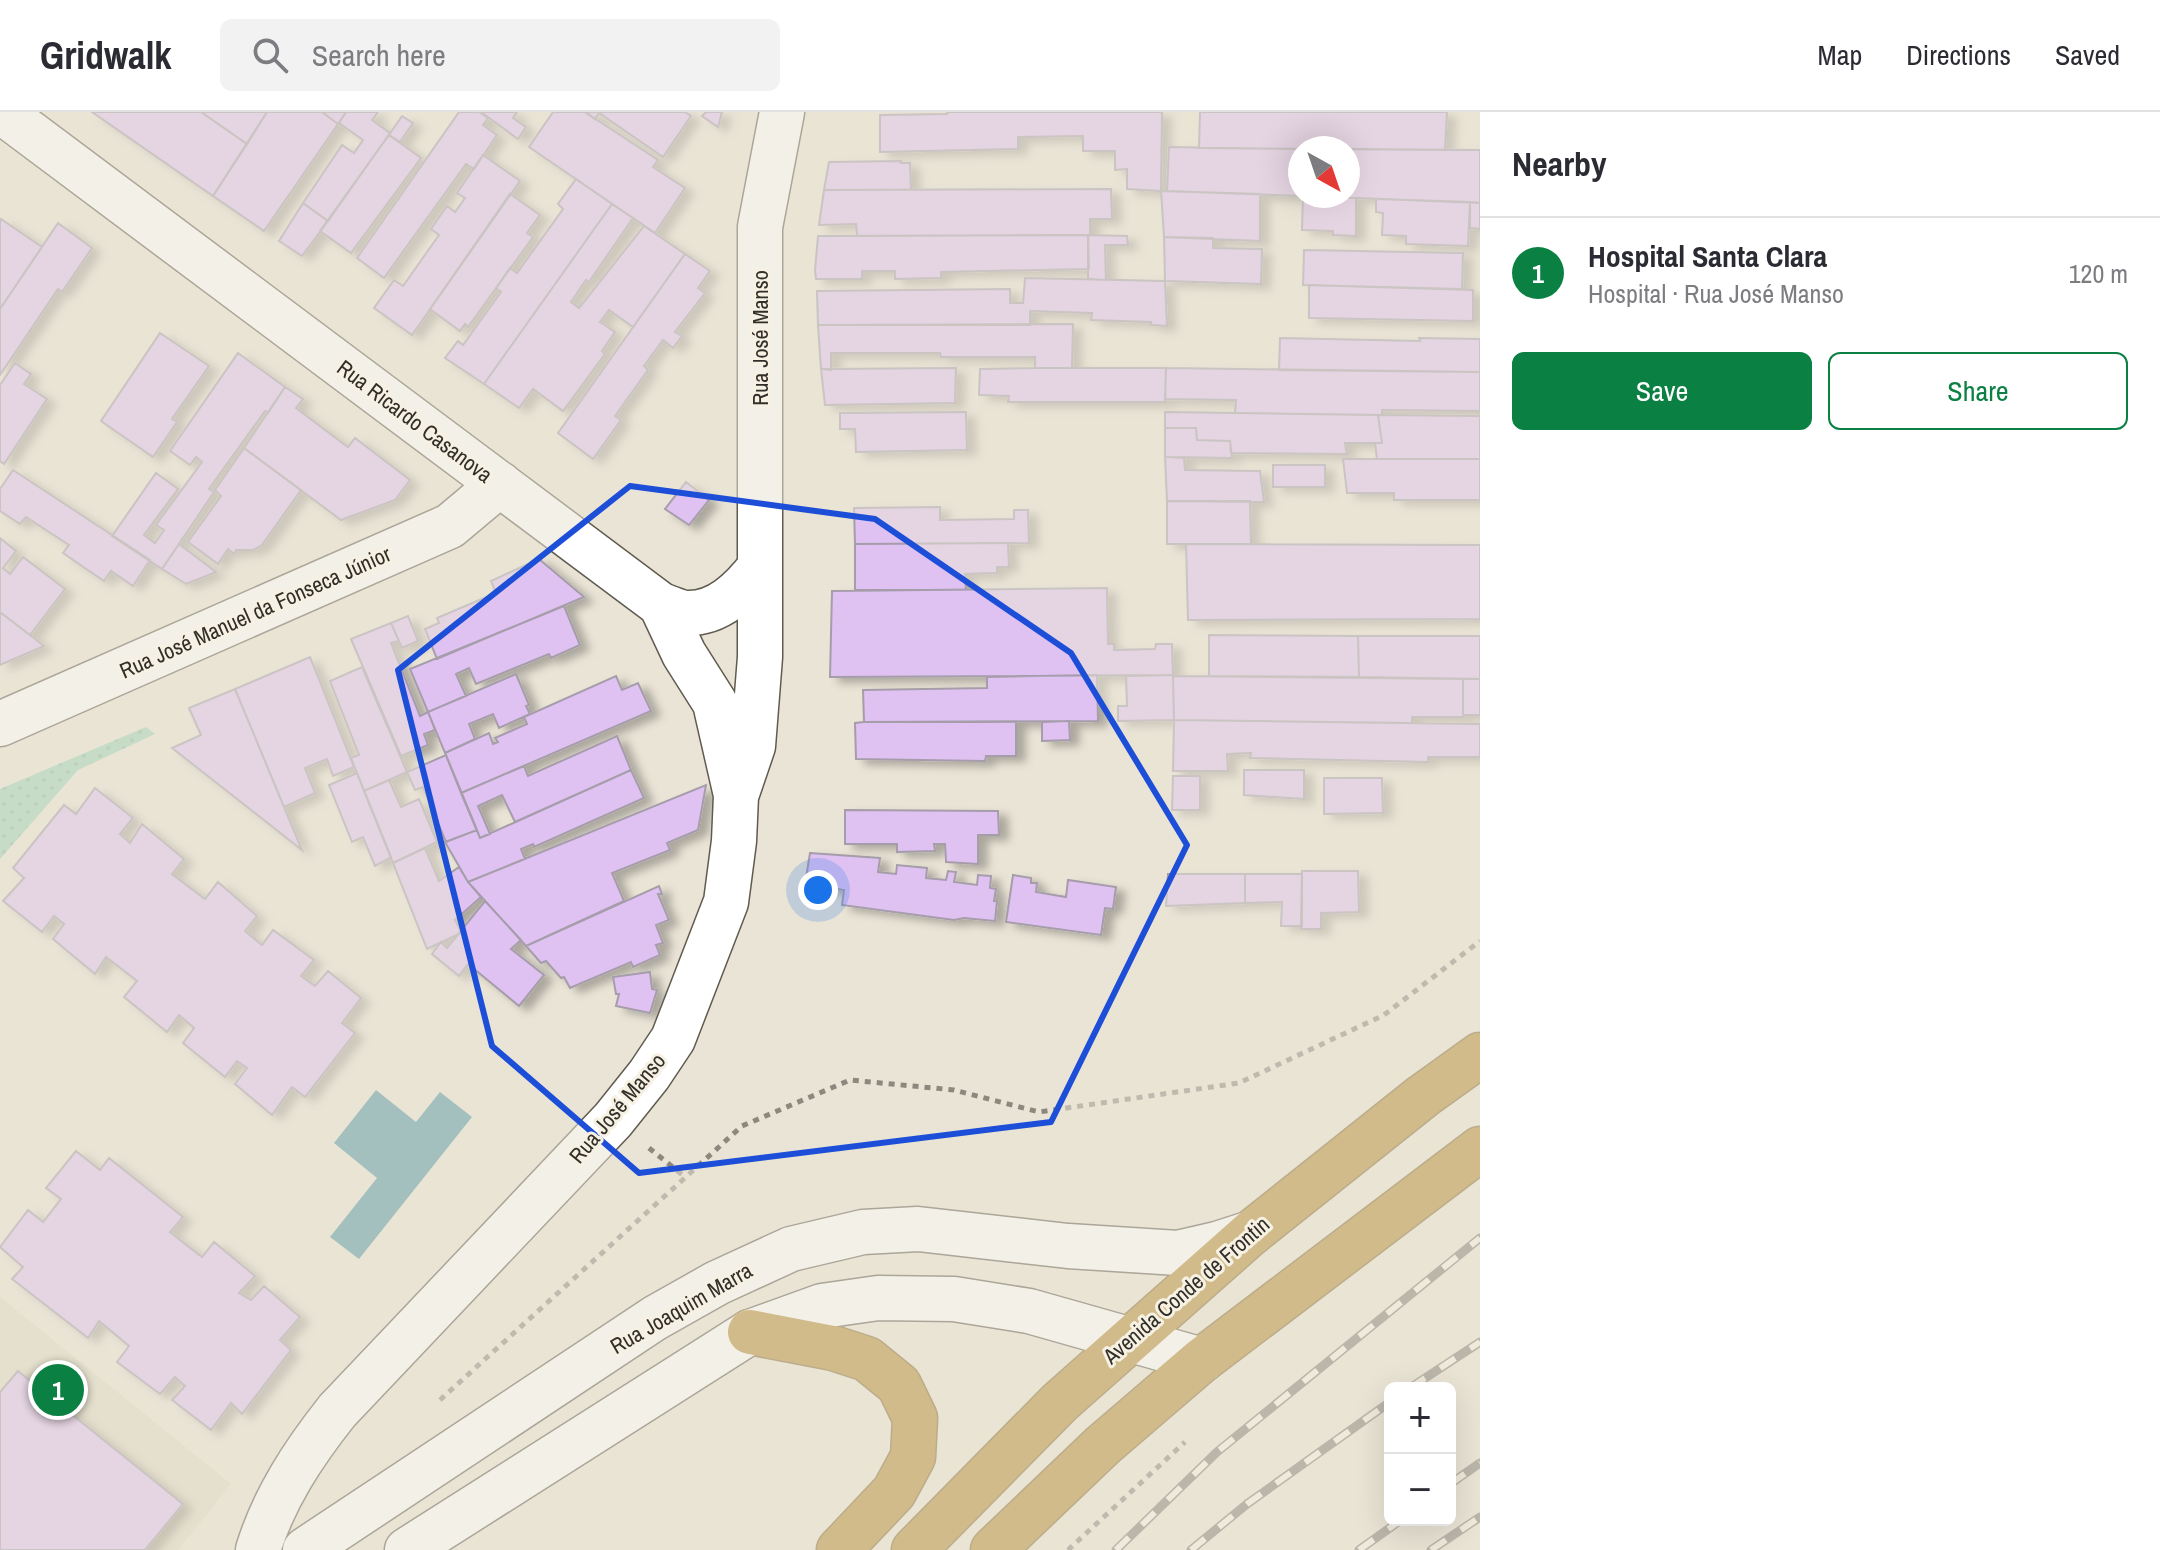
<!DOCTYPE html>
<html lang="en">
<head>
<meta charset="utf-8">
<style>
	body { margin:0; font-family:"Archivo Narrow",sans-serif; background:#f2f2f3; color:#2b2b33 }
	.controls { position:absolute; right:24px; bottom:24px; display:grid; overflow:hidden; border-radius:12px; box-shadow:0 8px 32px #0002 }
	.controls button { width:72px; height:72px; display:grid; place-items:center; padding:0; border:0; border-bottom:2px solid #e1e1e2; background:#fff; color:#2b2b33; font:40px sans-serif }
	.compass { position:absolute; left:1288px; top:24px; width:72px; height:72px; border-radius:50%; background:#fff; box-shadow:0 8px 32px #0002; rotate:140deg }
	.you { position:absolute; left:818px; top:778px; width:28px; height:28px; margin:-20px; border:6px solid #fff; border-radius:50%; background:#1a73e8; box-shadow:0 0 0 12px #1a73e833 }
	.badge { display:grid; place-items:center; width:52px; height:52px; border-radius:50%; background:#0b8043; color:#fff; font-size:26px; font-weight:700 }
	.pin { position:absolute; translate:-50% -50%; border:4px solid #fff; box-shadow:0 2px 8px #0006 }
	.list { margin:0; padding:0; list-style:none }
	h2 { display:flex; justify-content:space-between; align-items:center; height:104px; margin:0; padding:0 32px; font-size:34px }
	h2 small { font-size:26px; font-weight:400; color:#7c7c81 }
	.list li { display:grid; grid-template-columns:52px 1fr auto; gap:24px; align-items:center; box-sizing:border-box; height:112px; padding:0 32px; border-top:2px solid #e1e1e2 }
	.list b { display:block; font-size:30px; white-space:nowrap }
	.list p { margin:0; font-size:26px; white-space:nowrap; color:#7c7c81 }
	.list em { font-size:26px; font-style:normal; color:#7c7c81 }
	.actions { display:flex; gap:16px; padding:24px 32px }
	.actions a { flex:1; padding:18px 0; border:2px solid #0b8043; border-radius:12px; text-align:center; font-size:28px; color:#0b8043 }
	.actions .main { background:#0b8043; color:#fff }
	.icon { flex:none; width:44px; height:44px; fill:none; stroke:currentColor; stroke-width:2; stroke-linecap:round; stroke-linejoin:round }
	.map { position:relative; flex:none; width:1480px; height:1438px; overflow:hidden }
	header { display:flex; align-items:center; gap:48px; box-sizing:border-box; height:112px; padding:0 40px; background:#fff; border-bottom:2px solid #e1e1e2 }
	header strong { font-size:38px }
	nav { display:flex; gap:44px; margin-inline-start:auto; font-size:28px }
	.search { width:560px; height:72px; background:#f2f2f3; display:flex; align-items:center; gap:20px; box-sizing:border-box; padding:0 28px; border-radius:12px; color:#7c7c81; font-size:30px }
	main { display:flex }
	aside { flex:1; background:#fff }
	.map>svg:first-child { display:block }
	.built { fill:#e1d9c4 }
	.garden { fill:url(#garden-dots) }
	.water { fill:#4e95a3 }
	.building { fill:#dfc1f2; stroke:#a59daa; stroke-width:2; filter:url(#shadow) }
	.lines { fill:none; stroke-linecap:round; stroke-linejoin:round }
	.minor-casing { stroke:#605b4f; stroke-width:47 }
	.highway-casing { stroke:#866a2f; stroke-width:47 }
	.path { stroke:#8c887e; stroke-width:5; stroke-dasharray:6 6; stroke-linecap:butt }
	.minor { stroke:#fff; stroke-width:44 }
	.highway { stroke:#b38a32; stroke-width:44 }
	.rail-casing { stroke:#827e75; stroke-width:9 }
	.rail { stroke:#f7f1e3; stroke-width:6; stroke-dasharray:18; stroke-linecap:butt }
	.marked { fill:none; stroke:#1d4ed8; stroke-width:6; stroke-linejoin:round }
	.labels { text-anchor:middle; stroke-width:6; stroke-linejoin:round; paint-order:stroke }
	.street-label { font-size:22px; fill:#312f29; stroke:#f7f1e3 }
</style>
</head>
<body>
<header>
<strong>Gridwalk</strong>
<div class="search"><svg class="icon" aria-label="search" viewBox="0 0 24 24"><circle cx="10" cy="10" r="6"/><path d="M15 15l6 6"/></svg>Search here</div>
<nav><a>Map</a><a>Directions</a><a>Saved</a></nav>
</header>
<main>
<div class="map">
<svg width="1480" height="1438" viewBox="0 0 1480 1438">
	<defs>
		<pattern id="garden-dots" width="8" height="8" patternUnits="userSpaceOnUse" patternTransform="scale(2)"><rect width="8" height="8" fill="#9cd3b5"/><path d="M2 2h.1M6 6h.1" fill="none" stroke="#87b59c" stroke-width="1.8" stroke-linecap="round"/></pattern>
		<filter id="shadow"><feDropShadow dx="9" dy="5" stdDeviation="4" flood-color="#0004"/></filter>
	</defs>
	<rect width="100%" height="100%" fill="#eae4d6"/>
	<path class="built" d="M0 1185 231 1372 178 1438H0Z"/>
	<path class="garden" d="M146 615 155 622 78 658 0 747V677Z"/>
	<path class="water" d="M376 978 416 1010 440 980 472 1005 359 1147 330 1125 377 1066 334 1031Z"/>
	<path class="building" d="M92 0H201L247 32 213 84Z
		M201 0H267L247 32Z
		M267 0H322L338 12 264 119 213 84Z
		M322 0H346L338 12Z
		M346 0H378L372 8 390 21 328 109 303 91 342 33 354 41 363 28 339 11Z
		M459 0H479L488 6 483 13 497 23 474 57 466 52 384 166 357 146Z
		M481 0H517L513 6 526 15 518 27Z
		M553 0H585L658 48 653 55 685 76 655 121 529 35Z
		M585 0H685L691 4 663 45 599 1 595 7Z
		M706 0H722L718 15 702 4Z
		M947 0H1162L1161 79 1127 77V57L1115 58V39H1083V24L1018 25V37L880 40V3L947 2Z
		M1200 0H1447L1445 38 1199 36Z
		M402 4 413 11 400 30 389 23Z
		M389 23 421 46 351 141 320 119Z
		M1169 35 1300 37V84L1167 79Z
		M1348 37 1480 38V91L1308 84H1348Z
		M483 43 520 69 412 223 374 196 394 168 403 174 439 123 431 117 447 94 455 100 465 86 457 81Z
		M901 49V51H910L911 78H824L829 50Z
		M576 67 612 92 484 272 445 246 458 229 463 233 501 180 496 176 510 156 517 161 563 97 558 92Z
		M1111 77 1112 107H1090V123L857 124 856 112 819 113 824 78Z
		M1161 79 1260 82V129L1164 125Z
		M510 82 540 103 527 121 533 125 468 215 465 212 460 219 430 197Z
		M1303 84 1356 86V124L1333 123V119L1302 118Z
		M1376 87 1470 90 1468 134 1406 132V124L1382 123 1383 101 1376 100Z
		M1470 90 1480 91V117L1470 116Z
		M303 91 328 109 302 144 279 129Z
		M612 92 633 106 589 170 586 168 571 190 579 196 644 114 685 142 633 215 609 198 600 210 615 220 602 239 605 242 563 299 533 277 519 296 484 272Z
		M1 107 42 135 0 197V110Z
		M58 111 92 136 62 180 58 177 0 263V197Z
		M1088 123 1089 157 941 160V166L895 167V159H862V167H816L815 158 818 124Z
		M1088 123 1127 124 1128 133H1105L1106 168 1088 167Z
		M1164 125 1213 126V136L1262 137 1261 172 1165 169Z
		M1304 138 1463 141 1462 177 1303 173Z
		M685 142 710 159 698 176 705 181 675 220 682 224 673 236 663 228 644 254 648 258 615 304 621 308 593 347 558 321Z
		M1025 166 1165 169 1167 214 1151 213V210L1091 208 1092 201 1030 199V213H818L817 179 1010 177V191H1023Z
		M1309 173 1473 178V209L1309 206Z
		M1073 212 1072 256H1035V245H941L940 241H831V258L821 257 818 213Z
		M160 221 209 254 172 307 177 310 153 345 101 309Z
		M1280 226 1420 229 1419 226 1480 227V260L1279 258Z
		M238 241 285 275 268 301 265 299 209 377 214 380 162 457 112 424 156 361 178 377 144 423 155 431 164 418 156 413 202 350 196 345 190 353 170 339Z
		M15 251 31 262 24 272 47 287 4 352 0 349V273Z
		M956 256 955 291 825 293 821 257Z
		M1035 256H1166L1165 290H1008L1009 284 979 283 980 257Z
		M1166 256 1480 260V299L1382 298V303L1235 301 1236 288 1165 287Z
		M285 275 303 287 296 296 348 335 355 326 410 368 395 388 341 408 244 336Z
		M966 300 967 338 856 340 855 317H840V301Z
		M1165 300 1378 303 1382 331H1345L1347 342 1231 341 1230 329 1197 328 1196 316H1165Z
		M1378 303 1480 304V347H1377L1375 331H1382Z
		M1165 316H1196L1197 328 1230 329 1232 346 1165 345Z
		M244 336 301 378 262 433 253 438H236L234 442 228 437 218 452 188 430 221 384 215 378Z
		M1165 345 1184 346 1185 358 1260 359 1264 390 1167 389Z
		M1343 347H1480V391L1479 388H1394V381H1347Z
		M1273 353H1325V375H1273Z
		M13 358 150 448 133 474 111 459 104 469 63 441 69 433 26 405 20 412 0 399V377Z
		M686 370 709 388 689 413 665 397Z
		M1167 389H1250L1251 432H1167Z
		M940 395V408L1014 407V398H1028L1029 431 855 432 854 396Z
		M0 426 16 439 3 456 10 462 23 445 65 477 30 523 0 500Z
		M1008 431 1009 455H997V461L965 462 966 478H855V432Z
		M179 432 216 460 186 472 162 457Z
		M1186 432 1480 433V507L1188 508Z
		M539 447 584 485 437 547 425 517 439 511 437 506 496 481 491 469Z
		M1107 476 1108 532H1114V538L1155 537 1156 532H1172L1173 563 830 565 832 479Z
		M564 494 580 533 551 546 549 542 476 572 469 556 456 562 466 584 428 600 410 557Z
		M0 500 30 523 44 534 0 553Z
		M408 504 418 529 402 536 391 511Z
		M391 511 399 529 391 531 420 604 428 600 435 618 424 622 428 633 401 644 351 527Z
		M1209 523 1358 524 1359 565 1209 564Z
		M1358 524H1480V567L1359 565Z
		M310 545 354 655 333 664 327 647 305 656 315 681 284 695 235 577Z
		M362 555 407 660 364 679 351 646 359 643 330 569Z
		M516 562 529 593 526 594 530 602 499 616 493 602 469 612 475 627 445 641 428 600Z
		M1097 563 1098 609 864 610 863 578 987 576V565Z
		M1173 563 1174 608 1118 609V594H1127L1126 564Z
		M616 564 622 578 638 571 651 599 461 681 445 641 489 621 493 632 498 630 495 626 527 612 524 605Z
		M1173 564 1463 567V605H1412V611L1174 608Z
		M1463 567H1480V603H1463Z
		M235 577 284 695 302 738 172 636 201 623 189 596Z
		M1174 608 1480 612V645H1428V650L1250 646 1251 641 1227 642 1228 659H1173Z
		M1069 609 1070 628 1042 629V610Z
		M864 610H1016V644H986L985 649 856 647 855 611Z
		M617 624 631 658 515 710 502 683 478 694 490 722 480 726 461 681 524 654 528 664Z
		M446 643 477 718 446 730 423 675 415 678 407 660Z
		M631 658 644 686 534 735 533 732 521 737 525 747 468 770 445 730 477 718 480 726Z
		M1244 658H1304V687L1244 683Z
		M357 661 391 745 375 754 363 725 352 730 329 673Z
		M1173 664H1200V698H1172Z
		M1324 666H1382L1383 701 1324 702Z
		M389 668 401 695 419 687 437 730 393 751 364 679Z
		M706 673 698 718 667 731 670 738 612 761 624 789 526 834 468 770Z
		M95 676 133 706 120 722 130 731 142 712 184 747 172 762 205 787 218 770 257 804 245 819 262 833 273 818 314 848 301 864 315 874 328 859 361 886 342 911 355 921 305 985 292 975 272 1003 235 972 247 956 237 949 225 965 183 931 194 916 179 903 167 920 124 885 137 869 106 845 95 862 53 827 64 812 54 804 42 820 3 789 24 766 13 756 64 693 76 702Z
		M845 698 998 699 999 723H978V752L946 750 945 732H934L935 739 897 740V732H845Z
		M425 736 439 769 459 755 468 770 481 785 455 808 461 819 459 822 427 837 393 751Z
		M810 741 880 746 878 760 896 762 897 753 927 756 926 766 946 768 948 759 956 760 954 770 977 773 978 763 991 764 990 776 996 777 994 789H997L995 809 964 806 954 808 842 793 844 778 805 772Z
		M1302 759H1358L1359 800 1321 801V817H1301Z
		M1168 762H1245V791L1166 794Z
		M1245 762H1302V814H1281L1282 790 1245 791Z
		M1013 763 1031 766V771H1037L1036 780 1066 785 1068 768 1116 775 1113 797 1105 796 1101 823 1006 810Z
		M659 774 662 782H658L669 808 656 813 663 831 656 833 660 843 633 855 631 850 570 876 564 865 561 866 546 849 541 851 526 834Z
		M485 789 521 828 511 837 544 863 519 894 468 852 459 864 432 842 441 830 447 836Z
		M650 860 652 877 657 878 650 901 616 894 619 882H616L613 865Z
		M76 1039 100 1058 109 1046 183 1105 170 1120 202 1145 214 1130 255 1164 239 1181 251 1188 264 1174 300 1205 280 1228 291 1238 242 1302 231 1291 211 1318 172 1288 185 1274 175 1265 160 1282 117 1250 129 1234 99 1209 88 1226 12 1167 23 1155 0 1135 28 1098 43 1110 61 1087 46 1076Z
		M18 1259 183 1392 145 1438H0V1280Z"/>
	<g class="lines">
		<g class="minor-casing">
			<path id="minor" d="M2 0 661 493 684 542 715 591 736 683
				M661 493C668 495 678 500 685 501 718 503 742 478 760 455
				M0 612 450 414 500 372
				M258 1438C274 1386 303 1342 337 1299L613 1008 649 963 673 927 726 790 734 729 736 684 753 634 760 545V115L782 0
				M305 1438 655 1206 717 1171 791 1137 863 1120 918 1117 1068 1134 1178 1141 1217 1132 1251 1121
				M407 1438 750 1220 822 1194 878 1186 954 1187 1029 1199 1202 1248"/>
		</g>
		<g class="highway-casing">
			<path id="highway" d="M750 1220 833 1236 867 1247 899 1273 915 1306 913 1345 894 1380 839 1438
				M914 1438 1060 1290 1251 1121 1423 984 1480 943
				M993 1438 1103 1333 1202 1248 1480 1037"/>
		</g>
		<path class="path" d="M649 1036 685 1065
			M440 1288 742 1014 850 968 954 978 1039 1000 1239 971 1384 903 1480 829
			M1068 1438 1185 1330"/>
		<use href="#minor" class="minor"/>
		<use href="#highway" class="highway"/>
		<g class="rail-casing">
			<path id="rail" d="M1410 1276 1480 1230
				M1450 1372 1480 1351
				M1116 1438 1217 1340 1480 1126
				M1191 1438 1247 1392 1390 1290
				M1359 1438 1401 1408
				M1431 1438 1480 1405"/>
		</g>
		<use href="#rail" class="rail"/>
	</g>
	<path d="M0 0H1480V1438H0ZM630 374 875 407 1071 541 1187 733 1051 1010 639 1061 492 934 398 558Z" fill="#eae4d6" fill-opacity=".55" fill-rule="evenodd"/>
	<path class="marked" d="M630 374 875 407 1071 541 1187 733 1051 1010 639 1061 492 934 398 558Z"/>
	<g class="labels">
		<g class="street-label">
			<text transform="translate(760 226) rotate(-90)" y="8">Rua José Manso</text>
			<text transform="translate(415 309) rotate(37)" y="8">Rua Ricardo Casanova</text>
			<text transform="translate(255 500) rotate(-24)" y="8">Rua José Manuel da Fonseca Júnior</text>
			<text transform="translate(617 996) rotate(-50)" y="8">Rua José Manso</text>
			<text transform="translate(1186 1178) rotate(-41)" y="8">Avenida Conde de Frontin</text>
			<text transform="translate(681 1196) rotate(-30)" y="8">Rua Joaquim Marra</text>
		</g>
	</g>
</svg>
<div class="controls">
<button>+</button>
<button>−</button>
</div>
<svg class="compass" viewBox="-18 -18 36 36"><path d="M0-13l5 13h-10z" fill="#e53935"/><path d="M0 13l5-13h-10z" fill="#7c7c81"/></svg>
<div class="you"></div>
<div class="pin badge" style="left:58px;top:1278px">1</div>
</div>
<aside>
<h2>Nearby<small></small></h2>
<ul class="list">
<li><span class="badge">1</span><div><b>Hospital Santa Clara</b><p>Hospital · Rua José Manso</p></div><em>120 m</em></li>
</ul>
<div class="actions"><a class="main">Save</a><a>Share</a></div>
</aside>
</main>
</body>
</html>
